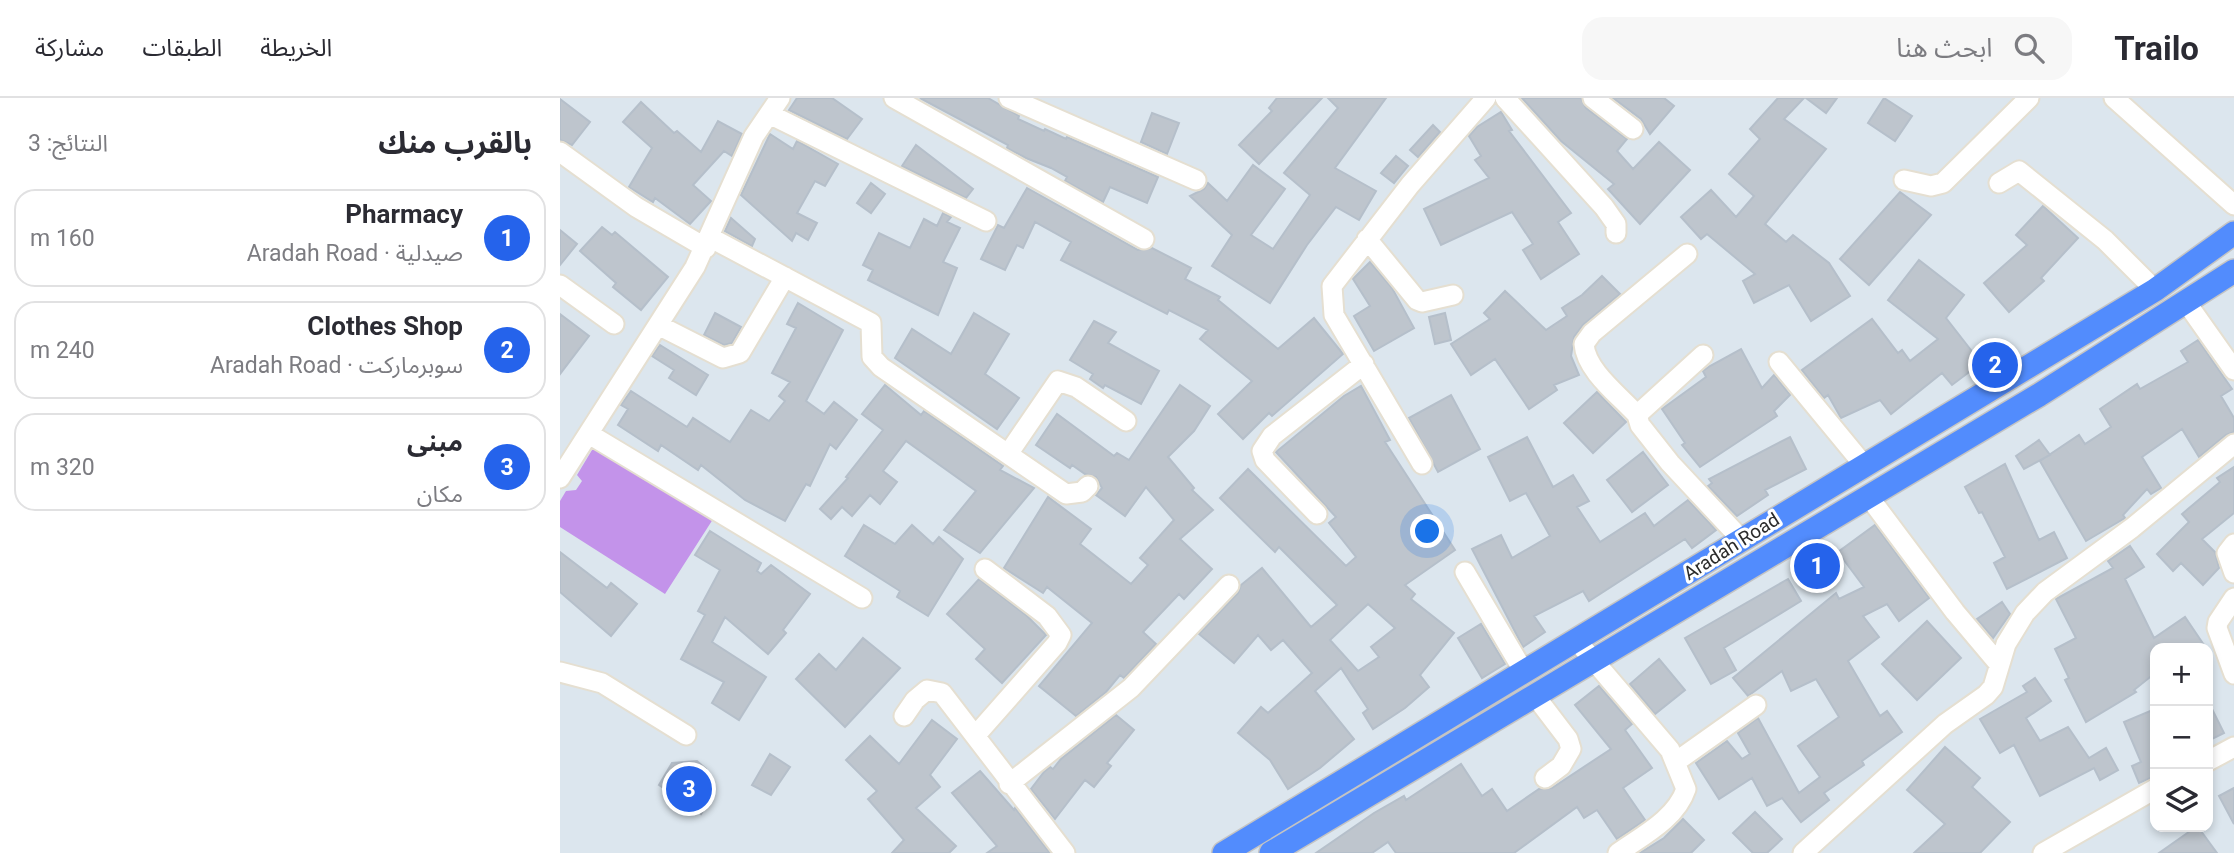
<!DOCTYPE html>
<html lang="ar">
<head>
<meta charset="utf-8">
<style>
	body { margin:0; font-family:Roboto,"Noto Sans Arabic",sans-serif; background:#f7f7f7; color:#2b2b33; direction:rtl }
	.controls { position:absolute; right:21px; bottom:21px; display:grid; overflow:hidden; border-radius:14px; box-shadow:0 4px 10px #0003 }
	.controls button { width:63px; height:63px; display:grid; place-items:center; padding:0; border:0; border-bottom:2px solid #e1e1e2; background:#fff; color:#2b2b33; font:35px sans-serif }
	.you { position:absolute; left:868px; top:434px; width:24px; height:24px; margin:-18px; border:5px solid #fff; border-radius:50%; background:#1a73e8; box-shadow:0 0 0 10px #1a73e833 }
	.badge { display:grid; place-items:center; width:46px; height:46px; border-radius:50%; background:#2563eb; color:#fff; font-size:23px; font-weight:700 }
	.pin { position:absolute; translate:-50% -50%; border:4px solid #fff; box-shadow:0 2px 7px #0006 }
	.list { margin:0; padding:0; list-style:none }
	h2 { display:flex; justify-content:space-between; align-items:center; height:91px; margin:0; padding:0 28px; font-size:30px }
	h2 small { font-size:23px; font-weight:400; color:#7c7c81 }
	.list li { display:grid; grid-template-columns:46px 1fr auto; gap:21px; align-items:center; box-sizing:border-box; height:98px; margin:0 14px 14px; padding:0 14px; border:2px solid #e1e1e2; border-radius:21px }
	.list b { display:block; font-size:26px; white-space:nowrap }
	.list p { margin:0; font-size:23px; white-space:nowrap; color:#7c7c81 }
	.list em { font-size:23px; font-style:normal; color:#7c7c81 }
	.icon { flex:none; width:38px; height:38px; fill:none; stroke:currentColor; stroke-width:2; stroke-linecap:round; stroke-linejoin:round }
	.map { position:relative; flex:none; width:1674px; height:755px; overflow:hidden; direction:ltr }
	header { display:flex; align-items:center; gap:42px; box-sizing:border-box; height:98px; padding:0 35px; background:#fff; border-bottom:2px solid #e1e1e2 }
	header strong { font-size:33px }
	nav { display:flex; gap:38px; margin-inline-start:auto; font-size:24px }
	.search { width:490px; height:63px; background:#f7f7f7; display:flex; align-items:center; gap:18px; box-sizing:border-box; padding:0 24px; border-radius:21px; color:#7c7c81; font-size:26px }
	main { display:flex }
	aside { flex:1; background:#fff }
	.map>svg:first-child { display:block }
	.green { fill:#c393ea }
	.building { fill:#bec5cd; stroke:#b5bfca; stroke-width:2; fill-rule:evenodd }
	.lines { fill:none; stroke-linecap:round; stroke-linejoin:round }
	.minor-casing { stroke:#e5dfd1; stroke-width:23 }
	.major-casing { stroke:#c4c4c4; stroke-width:26 }
	.minor { stroke:#fff; stroke-width:19 }
	.major { stroke:#528cfd; stroke-width:23 }
	.labels { text-anchor:middle; stroke-width:6; stroke-linejoin:round; paint-order:stroke }
	.street-label { font-size:19px; fill:#2b2b2b; stroke:#fff }
</style>
</head>
<body>
<header>
<strong>Trailo</strong>
<div class="search"><svg class="icon" aria-label="search" viewBox="0 0 24 24"><circle cx="10" cy="10" r="6"/><path d="M15 15l6 6"/></svg>ابحث هنا</div>
<nav><a>الخريطة</a><a>الطبقات</a><a>مشاركة</a></nav>
</header>
<main>
<div class="map">
<svg width="1674" height="755" viewBox="0 0 1674 755">
	<rect width="100%" height="100%" fill="#dce6ee"/>
	<path class="green" d="M35 347 155 418 105 496 0 429V403L6 393 16 392 22 383 17 377Z"/>
	<path class="building" d="M237 0H272L302 21 287 41 229 12Z
		M360 0H428L459 18 458 21 484 33 485 31 506 41 507 39 598 79 587 105 550 89 543 104 505 83 507 79 491 70 466 60 447 50 448 47Z
		M717 0H762L699 66 679 47 712 13 709 10Z
		M768 0H826L775 70 816 93 799 122 776 109 747 147 710 205 652 168 672 137 630 98 644 91 648 85 667 103 693 67 725 91 691 137 713 151 750 97 724 75 778 10Z
		M962 0H1021L1026 10 1067 41 1057 53 1073 71 1099 44 1130 72 1080 126 1048 91 1054 86 1001 43Z
		M1053 0H1104L1114 8 1090 36 1081 21Z
		M1218 0H1244L1224 21 1266 51 1205 126 1226 144 1233 137 1269 165 1290 198 1251 223 1229 187 1194 205 1183 183 1195 176 1147 136 1141 141 1121 119 1151 92 1176 119 1194 98 1169 76 1200 41 1190 31Z
		M1246 0H1277L1266 15Z
		M1324 0 1352 18 1335 43 1308 25Z
		M0 1 30 24 12 47 0 42Z
		M81 4 114 35 117 33 141 54 158 23 182 36 172 58 164 53 133 87 151 103 130 126 95 100 93 104 69 89 92 50 63 24Z
		M941 14 952 32 949 33 1011 115 998 124 1019 156 981 181 963 152 973 146 952 114 881 147 864 111 929 80 915 62 921 58 909 38 917 29Z
		M592 15 619 25 607 56 581 44Z
		M873 27 880 34 858 59 850 52Z
		M210 36 233 51 237 43 278 66 265 88 255 83 237 115 257 125 248 142 236 135 232 143 181 97Z
		M356 47 413 91 406 100 342 68Z
		M836 58 848 68 834 85 821 75Z
		M311 85 325 96 311 115 297 105Z
		M467 90 578 152 592 150 631 170 625 181 660 199 658 202 718 251 754 220 783 256 712 318 709 315 683 341 658 316 692 283 640 241 648 232 609 212 607 216 501 162 511 144 475 124 463 150 457 147 445 172 421 161 438 127 444 130Z
		M1340 94 1371 117 1309 187 1280 161Z
		M1483 108 1518 140 1481 180 1484 183 1449 214 1424 185 1467 147 1456 137Z
		M383 115 391 119 387 124 400 130 383 164 397 170 378 217 308 182 313 172 303 167 319 135 350 150 364 121 377 128Z
		M171 120 195 141 192 148 165 133Z
		M42 129 52 137 55 134 108 179 81 212 53 189 56 185 20 153Z
		M0 132 17 146 0 167Z
		M1359 162 1404 197 1386 220 1421 265 1392 287 1382 275 1331 316 1320 302 1281 320 1268 297 1264 300 1242 272 1312 221 1338 255 1342 252 1350 263 1378 241 1328 202Z
		M810 164 832 190 854 230 814 253 794 218 810 208 793 181Z
		M1042 178 1060 196 1023 227 1014 239 1011 258 1019 277 994 287 997 292 969 311 935 261 911 277 891 246 930 221 924 215 945 193 986 232 1007 218 1002 210 1022 197Z
		M238 205 283 232 246 303 264 316 274 304 297 322 276 351 270 346 250 388 246 386 225 423 185 402 141 367 138 372 101 347 98 353 58 327 68 311 61 307 71 293 127 329 133 320 170 344 191 312 209 323 225 303 219 298 230 284 212 275 236 230 227 226Z
		M155 215 181 229 172 245 164 247 144 237Z
		M414 215 449 236 425 276 459 300 437 331 335 260 352 231 391 256Z
		M885 215 891 242 875 246 869 219Z
		M0 216 29 238 0 276Z
		M534 223 556 234 548 245 599 273 581 306 545 287 543 290 530 281 533 276 510 262Z
		M1638 242 1672 291 1661 298 1674 320V334L1666 337 1639 359 1622 331 1582 359 1601 390 1591 396 1587 391 1563 417 1565 420 1526 443 1480 363 1519 337 1525 346 1551 329 1540 311 1577 286 1580 291 1628 264 1621 253Z
		M100 247 148 277 136 297 109 280 114 272 92 258Z
		M1181 251 1202 290 1214 277 1230 297 1214 313 1217 318 1140 369 1122 347 1125 345 1102 311 1146 279 1143 273 1150 268Z
		M325 287 361 317 364 313 443 368 440 372 474 390 420 455 384 432 416 393 346 343 323 373 337 384 320 406 310 397 292 418 282 409 271 421 260 411 288 380 286 379 323 332 302 316Z
		M620 287 650 308 634 333 608 359 634 390 632 392 653 412 620 441 652 471 624 501 619 496 583 534 596 546 564 580 560 577 546 594 516 618 479 588 532 525 487 489 483 495 444 470 488 399 531 431 520 446 571 486 588 467 580 460 614 422 586 389 565 418 536 397 542 390 536 379 525 376 512 367 510 370 476 347 497 316 554 358 557 355 569 362Z
		M801 288 830 342 825 344 895 452 845 487 855 496 851 501 894 535 860 577 869 589 845 610 813 631 803 615 808 611 781 570 755 593 794 641 760 670 728 691 710 662 678 635 701 609 708 615 752 575 723 542 711 552 698 537 674 565 639 536 678 495 681 487 702 470 751 529 777 507 719 449 715 454 660 400 688 371 786 468 796 459 769 425 776 419 716 354 784 298ZM808 506 835 530 811 549 819 559 798 573 770 542Z
		M1037 294 1066 324 1033 355 1004 325Z
		M891 297 920 351 878 374 849 320Z
		M967 339 993 389 1013 377 1029 403 1017 409 1040 444 1085 415 1094 428 1128 402 1156 432 1132 450 1125 441 1029 503 1023 493 974 518 985 534 963 549 912 451 941 437 952 460 990 438 966 395 950 403 928 359Z
		M1230 339 1246 371 1205 392 1208 397 1177 418 1148 388 1152 385 1149 381Z
		M1479 342 1490 357 1464 371 1456 358Z
		M1083 354 1108 387 1072 414 1047 382Z
		M1445 366 1479 442 1494 434 1507 460 1447 491 1434 465 1445 459 1422 414 1419 415 1405 389Z
		M1674 369V415L1642 441 1655 454 1659 470 1643 487 1621 465 1613 473 1597 456 1629 424 1622 416 1660 384 1657 380Z
		M304 427 335 446 352 427 373 446 379 439 403 461 368 518 337 499 340 493 285 458Z
		M1315 427 1369 500 1339 523 1327 506 1303 518 1319 539 1288 563 1320 618 1327 613 1342 634 1302 663 1304 667 1264 695 1269 702 1241 724 1222 700 1207 708 1192 680 1159 701 1136 665 1167 643 1182 661 1190 656 1178 635 1198 620 1239 695 1260 679 1238 648 1279 619 1256 581 1231 593 1222 573 1188 598 1173 580 1276 495 1279 501 1304 489 1278 454Z
		M150 433 201 465 197 473 201 476 211 467 250 496 223 532 226 535 208 556 165 519 152 544 206 579 179 622 152 605 164 584 121 561 145 517 138 513 160 472 135 457Z
		M1570 448 1584 469 1565 481 1594 540 1625 519 1646 550H1595V575L1574 592 1576 594 1526 624 1505 582 1509 580 1495 551 1516 540 1496 501 1553 470 1548 463Z
		M0 454 47 490 51 485 77 506 51 538 0 494Z
		M419 481 467 518 486 537 442 585 416 561 425 551 387 516Z
		M1228 481 1241 503 1164 550 1176 572 1151 586 1125 540Z
		M1442 504 1450 516 1433 540 1417 521Z
		M1367 523 1401 560 1357 602 1322 566Z
		M921 526 945 566 922 580 898 540Z
		M303 540 340 570 285 629 236 581 259 556 276 572Z
		M1099 561 1125 592 1095 616 1070 586Z
		M1475 580 1491 603 1466 620 1480 643 1508 629 1529 660 1546 650 1558 672 1540 682 1534 670 1480 698 1454 647 1440 655 1420 621 1467 594 1463 588Z
		M1039 588 1072 626 1065 632 1092 670 1063 690 1085 722 1057 741 1037 712 1024 720 1017 709 954 755H836L828 744 812 755H756L814 715 844 698 846 702 901 666 922 698 932 691 947 713 979 691 992 690 1051 651 1015 607Z
		M1648 603 1664 635 1648 643Z
		M1595 611V678L1579 685 1572 668 1581 664 1564 624Z
		M556 617 574 632 547 665 551 668 534 689 525 682 495 721 471 691 484 674 490 669 493 671 501 661Z
		M372 622 397 641 370 677 380 689 356 710 396 748 389 755H332L344 742 308 701 317 693 286 662 310 638 339 666Z
		M1385 649 1420 680 1412 689 1450 724 1420 755H1354L1385 726 1347 692Z
		M210 656 230 669 211 697 192 687Z
		M137 663 146 671 154 695 141 716 99 687 112 665Z
		M420 673 454 712 455 710 490 755H427L437 748 392 695Z
		M1674 690V726L1659 698Z
		M1195 714 1222 741 1207 755H1193L1173 735Z
		M1123 721 1144 742 1131 755H1080L1104 740Z
		M1638 729 1657 755H1599L1636 729Z"/>
	<g class="lines">
		<g class="minor-casing">
			<path id="minor" d="M334 0 584 141
				M449 0 636 82
				M945 0 1044 109 1056 126V135
				M1033 0 1073 31
				M1554 0 1674 107
				M209 16 426 123
				M0 54 76 109 146 150
				M1344 82 1371 88 1383 85 1469 0
				M1439 85 1459 73 1545 142 1595 192
				M151 140 311 225 312 259 321 269 506 396 522 394 528 388
				M807 141 857 202 862 204 893 197
				M1127 156 1032 235 1024 246C1026 273 1059 297 1077 317L1080 327 1110 365 1181 441
				M0 187 54 226
				M1626 204 1674 272
				M98 227 163 260 180 255 225 179
				M1219 264 1303 366
				M1077 317 1143 257
				M29 336 302 500
				M448 356 498 283 516 289 566 323
				M862 366 774 217 772 188 850 87 926 0
				M0 380 135 169 194 38 220 0
				M1309 399 1395 514 1438 565
				M757 416 705 362 702 353 712 338 804 266
				M1674 446 1667 455 1674 475
				M905 474 964 574
				M1674 500 1658 524 1657 530 1674 576
				M1017 543 1110 652 1126 691C1116 721 1082 738 1058 755
				M0 574 42 585 126 637
				M976 599 1008 641 1011 651 1001 668 985 680
				M344 618 355 602 367 592 382 595 505 755
				M416 637 497 545 501 537 487 518 425 471
				M1117 663 1196 607
				M1648 663 1674 649
				M449 686 571 590 669 487
				M1243 755 1385 626 1426 597 1433 589 1446 546 1465 515 1485 494 1572 430 1674 346
				M1483 755 1595 691"/>
		</g>
		<g class="major-casing">
			<path id="major" d="M664 755 1595 192 1674 135
				M711 755 1479 297 1674 173"/>
		</g>
		<use href="#minor" class="minor"/>
		<use href="#major" class="major"/>
	</g>
	<g class="labels">
		<g class="street-label">
			<text transform="translate(1171 448) rotate(-32)" y="7">Aradah Road</text>
		</g>
	</g>
</svg>
<div class="controls">
<button>+</button>
<button>−</button>
<button><svg class="icon" aria-label="layers" viewBox="0 0 24 24"><path d="M12 4l9 5-9 5-9-5zM3 14l9 5 9-5"/></svg></button>
</div>
<div class="you"></div>
<div class="pin badge" style="left:1257px;top:468px">1</div>
<div class="pin badge" style="left:1435px;top:267px">2</div>
<div class="pin badge" style="left:129px;top:691px">3</div>
</div>
<aside>
<h2>بالقرب منك<small>النتائج: 3</small></h2>
<ul class="list">
<li><span class="badge">1</span><div><b>Pharmacy</b><p>صيدلية · Aradah Road</p></div><em>160 m</em></li>
<li><span class="badge">2</span><div><b>Clothes Shop</b><p>سوبرماركت · Aradah Road</p></div><em>240 m</em></li>
<li><span class="badge">3</span><div><b>مبنى</b><p>مكان</p></div><em>320 m</em></li>
</ul>
</aside>
</main>
</body>
</html>
